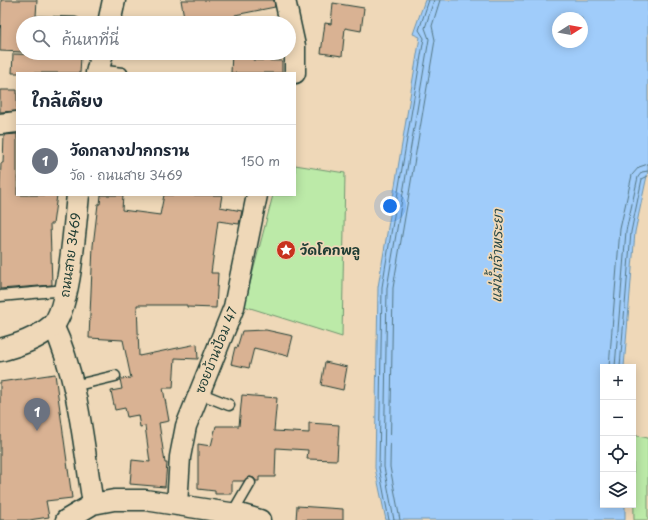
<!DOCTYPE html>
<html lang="th">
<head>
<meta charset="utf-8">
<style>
	body { margin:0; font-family:"Playpen Sans","Playpen Sans Thai",sans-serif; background:#f6f6f7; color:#1f2937 }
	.controls { position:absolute; right:12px; bottom:12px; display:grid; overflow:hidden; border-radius:0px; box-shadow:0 2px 10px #0003 }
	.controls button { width:36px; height:36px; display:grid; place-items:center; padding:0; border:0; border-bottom:1px solid #e0e1e3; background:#fff; color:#1f2937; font:20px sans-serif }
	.compass { position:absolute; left:552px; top:12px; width:36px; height:36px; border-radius:50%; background:#fff; box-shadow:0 2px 10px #0003; rotate:79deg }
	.you { position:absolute; left:390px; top:206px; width:14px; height:14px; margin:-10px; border:3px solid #fff; border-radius:50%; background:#1a73e8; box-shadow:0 0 0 6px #1a73e833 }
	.badge { display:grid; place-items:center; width:26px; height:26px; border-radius:50%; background:#7c3aed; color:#fff; font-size:13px; font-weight:700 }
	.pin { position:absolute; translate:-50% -33px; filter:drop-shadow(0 1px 2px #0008) }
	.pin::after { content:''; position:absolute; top:21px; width:14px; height:12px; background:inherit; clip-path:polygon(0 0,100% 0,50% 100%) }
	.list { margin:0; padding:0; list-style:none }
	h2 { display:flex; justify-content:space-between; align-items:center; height:52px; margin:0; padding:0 16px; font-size:17px }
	h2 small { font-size:13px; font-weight:400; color:#747a83 }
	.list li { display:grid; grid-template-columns:26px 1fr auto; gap:12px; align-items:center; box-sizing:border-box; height:72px; padding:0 16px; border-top:1px solid #e0e1e3 }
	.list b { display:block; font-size:15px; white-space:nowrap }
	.list p { margin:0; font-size:13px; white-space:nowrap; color:#747a83 }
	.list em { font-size:13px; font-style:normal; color:#747a83 }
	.icon { flex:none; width:22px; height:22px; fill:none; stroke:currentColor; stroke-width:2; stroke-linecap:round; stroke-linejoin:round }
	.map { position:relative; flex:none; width:648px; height:520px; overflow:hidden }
	.search { position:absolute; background:#fff; box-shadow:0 2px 10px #0003; left:16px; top:16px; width:280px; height:44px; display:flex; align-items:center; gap:10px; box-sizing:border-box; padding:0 14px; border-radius:22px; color:#747a83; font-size:15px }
	.panel { position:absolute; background:#fff; box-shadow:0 2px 10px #0003; left:16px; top:72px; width:280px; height:124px; border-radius:0px }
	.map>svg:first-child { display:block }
	.green { fill:#bceaa8; stroke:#6e946e }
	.water { fill:#a0ccfa; stroke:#6c93ab; fill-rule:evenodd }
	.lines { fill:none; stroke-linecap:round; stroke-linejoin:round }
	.shore { stroke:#537683; stroke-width:1 }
	.building { fill:#d9b293; stroke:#1f3d34 }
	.lane-casing { stroke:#1f3d34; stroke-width:13 }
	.street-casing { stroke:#1f3d34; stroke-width:23 }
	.secondary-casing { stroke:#1f3d34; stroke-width:25 }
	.lane { stroke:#efd8b8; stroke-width:10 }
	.street { stroke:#efd8b8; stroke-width:20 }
	.secondary { stroke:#efd8b8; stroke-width:22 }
	.labels { text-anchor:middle; stroke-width:3.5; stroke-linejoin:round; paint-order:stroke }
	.poi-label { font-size:13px; font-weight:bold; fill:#1f3d34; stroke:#efd8b8; text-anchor:start }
	.street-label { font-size:13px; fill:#1f3d34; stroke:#efd8b8 }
	.water-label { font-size:14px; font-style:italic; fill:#2c4b48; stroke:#efd8b8 }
</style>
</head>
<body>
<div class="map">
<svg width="648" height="520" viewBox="0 0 648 520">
	<rect width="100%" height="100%" fill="#efd8b8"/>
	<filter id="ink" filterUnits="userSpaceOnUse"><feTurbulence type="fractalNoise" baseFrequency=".025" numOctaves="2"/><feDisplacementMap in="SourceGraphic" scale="8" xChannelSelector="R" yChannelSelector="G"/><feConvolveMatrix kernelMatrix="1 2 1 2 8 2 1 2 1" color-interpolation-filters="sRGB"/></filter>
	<g filter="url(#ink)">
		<path class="green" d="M295 165 345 173 342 337 244 306 273 195H295Z
			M633 435 648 438V520H634Z"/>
		<path class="water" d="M425 0H648V171L635 232 624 367H603V505H625V520H386L375 468 378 287 420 37 413 34ZM558 18H582V42H558Z"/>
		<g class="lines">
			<path class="shore" d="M609 367 620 229 632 175 639 167 648 164
				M615 367 626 231 638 177 642 172 648 171
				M620 367 631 232 642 179 648 176
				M389 520 379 468 382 287 424 38 419 30 429 0
				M394 520 384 467 387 288 429 39 425 28 434 0
				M400 520 390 467 393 288 435 40 432 26 440 0"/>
		</g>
		<path class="building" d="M1 0H37L36 16 32 18 31 23H23V52L0 51Z
			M181 0H274L275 7 235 15 236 23H185Z
			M333 3 364 8 361 31 345 28 342 56 321 53 325 23 331 24Z
			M232 53H253V60L282 61V73H231Z
			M13 54 81 56 80 73H12Z
			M0 90H17V111L0 112Z
			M17 134V195H57L53 224H50L52 285 0 289V185L1 163H3L4 135Z
			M101 195H123L122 210 160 215 164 195H222L220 207 242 211 239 224 218 221 211 273H218L216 308 187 307V305H137L139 356 197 344 198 359 175 358 173 388H163L169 421 159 423 165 463H167L165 487 130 484 132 460 150 462 145 426 140 427 138 415 127 417 125 408 115 410 111 391 122 389 120 379 131 378 123 340 89 338 93 246 98 204H100Z
			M266 330 293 336 288 356 254 348 249 368 231 364 235 347 237 348 242 331Z
			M325 362 347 367 343 390 321 385Z
			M55 374 72 498 46 501 49 517 29 520H0V382Z
			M242 395 277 398 274 431 309 433V423L339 425 337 460 307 459 308 450 276 448 275 477H259V481H256L254 478 250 477 244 481H232V494H215V491L198 489V444L211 446 216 426H239Z
			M297 506 343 509V520H296Z"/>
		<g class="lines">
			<g class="lane-casing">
				<path id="lane" d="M37 22 75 23
					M98 70 122 73
					M0 296 66 290
					M73 386 115 376
					M199 393 229 405
					M232 514 250 483"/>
			</g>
			<g class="street-casing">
				<path id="street" d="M285 0 295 46V73
					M0 124 17 122
					M53 325C79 380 83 444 93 504
					M177 505 180 457 186 426 234 307 257 195
					M66 520 93 504 114 500H145L243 515 260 520"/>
			</g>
			<g class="secondary-casing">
				<path id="secondary" d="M109 23 114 0
					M97 73 102 53
					M0 350C19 345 37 339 52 326 70 310 75 221 78 195"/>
			</g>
			<use href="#lane" class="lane"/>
			<use href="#street" class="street"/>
			<use href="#secondary" class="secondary"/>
		</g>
	</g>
	<defs>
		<g id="sight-disc" transform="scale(1)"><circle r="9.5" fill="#c8321e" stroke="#efd8b8"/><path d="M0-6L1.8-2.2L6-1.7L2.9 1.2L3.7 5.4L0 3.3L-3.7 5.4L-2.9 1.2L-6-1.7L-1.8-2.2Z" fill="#fff"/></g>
	</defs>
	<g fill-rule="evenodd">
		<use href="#sight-disc" x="286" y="250"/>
	</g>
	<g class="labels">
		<g class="poi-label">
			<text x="300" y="255">วัดโคกพลู</text>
		</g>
		<g class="street-label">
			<text transform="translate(70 255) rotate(-82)" y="5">ถนนสาย 3469</text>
			<text transform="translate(216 350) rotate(-68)" y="5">ซอยบ้านป้อม 47</text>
		</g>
		<g class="water-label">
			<text transform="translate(497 256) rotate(-89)" y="5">แม่น้ำเจ้าพระยา</text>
		</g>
	</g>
</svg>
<div class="controls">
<button>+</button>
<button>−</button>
<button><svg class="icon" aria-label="locate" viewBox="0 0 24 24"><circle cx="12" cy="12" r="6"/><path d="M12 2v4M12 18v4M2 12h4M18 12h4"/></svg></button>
<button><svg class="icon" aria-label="layers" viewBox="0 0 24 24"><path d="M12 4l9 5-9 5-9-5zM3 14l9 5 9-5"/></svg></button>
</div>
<svg class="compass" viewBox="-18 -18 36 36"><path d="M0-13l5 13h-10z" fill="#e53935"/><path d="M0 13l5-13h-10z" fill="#747a83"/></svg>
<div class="you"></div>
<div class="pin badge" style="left:37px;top:431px;background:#6b7280">1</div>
<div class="search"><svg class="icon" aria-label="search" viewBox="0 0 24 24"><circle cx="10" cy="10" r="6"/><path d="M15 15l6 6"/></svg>ค้นหาที่นี่</div>
<section class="panel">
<h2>ใกล้เคียง<small></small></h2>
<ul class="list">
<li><span class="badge" style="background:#6b7280">1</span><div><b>วัดกลางปากกราน</b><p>วัด · ถนนสาย 3469</p></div><em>150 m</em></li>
</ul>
</section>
</div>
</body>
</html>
